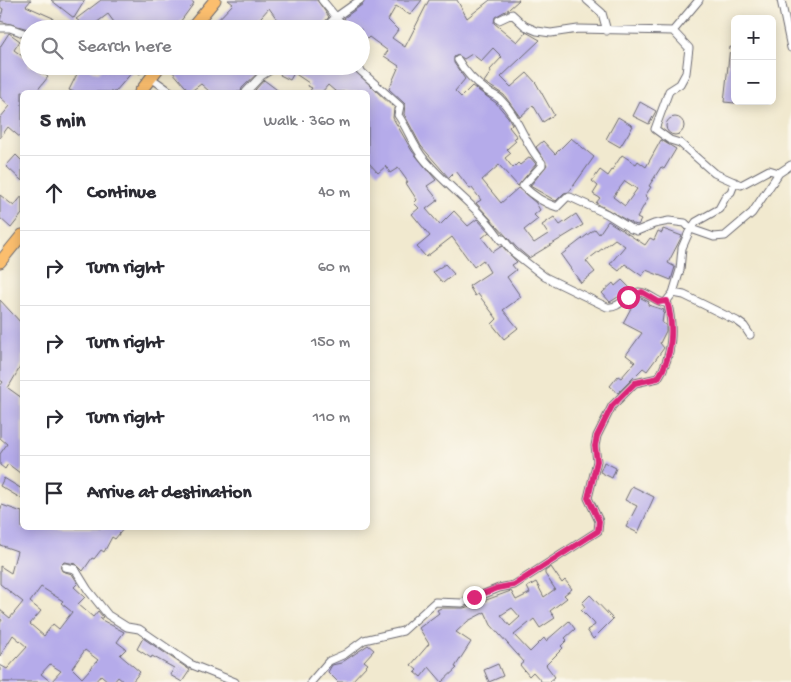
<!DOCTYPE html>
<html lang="en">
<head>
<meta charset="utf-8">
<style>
	body { margin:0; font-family:"Gochi Hand",sans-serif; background:#f2f2f3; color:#2b2b33 }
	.controls { position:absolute; right:15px; top:15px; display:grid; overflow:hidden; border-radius:8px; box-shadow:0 2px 12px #0003 }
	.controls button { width:45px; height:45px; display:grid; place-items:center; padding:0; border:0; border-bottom:1px solid #e1e1e2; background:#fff; color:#2b2b33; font:25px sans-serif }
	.stop { position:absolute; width:15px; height:15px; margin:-11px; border:4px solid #db2777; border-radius:50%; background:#fff }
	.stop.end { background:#db2777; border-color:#fff; box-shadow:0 1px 5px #0008 }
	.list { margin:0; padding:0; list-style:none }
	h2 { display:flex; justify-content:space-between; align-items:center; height:65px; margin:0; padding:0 20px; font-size:21px }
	h2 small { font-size:16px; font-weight:400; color:#7c7c81 }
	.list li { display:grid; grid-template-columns:32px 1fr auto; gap:15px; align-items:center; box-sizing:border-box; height:75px; padding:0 20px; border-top:1px solid #e1e1e2 }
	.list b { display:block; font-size:19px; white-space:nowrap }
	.list em { font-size:16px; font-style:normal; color:#7c7c81 }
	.icon { flex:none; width:28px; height:28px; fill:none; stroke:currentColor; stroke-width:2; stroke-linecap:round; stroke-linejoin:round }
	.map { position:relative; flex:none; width:791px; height:682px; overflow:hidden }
	.search { position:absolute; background:#fff; box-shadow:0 2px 12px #0003; left:20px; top:20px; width:350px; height:55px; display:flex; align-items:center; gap:12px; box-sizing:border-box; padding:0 18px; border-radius:28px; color:#7c7c81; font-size:19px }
	.panel { position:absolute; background:#fff; box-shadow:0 2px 12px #0003; left:20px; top:90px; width:350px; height:440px; border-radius:8px }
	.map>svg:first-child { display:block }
	.building { fill:#b5abea; fill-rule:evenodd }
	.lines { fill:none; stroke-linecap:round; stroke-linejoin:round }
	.minor-casing { stroke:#6a686f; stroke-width:9 }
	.primary-casing { stroke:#6a686f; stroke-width:13 }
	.minor { stroke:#fff; stroke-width:7 }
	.primary { stroke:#fbbe6e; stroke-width:11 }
	.route { stroke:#db2777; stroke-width:6 }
</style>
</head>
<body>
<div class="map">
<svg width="791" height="682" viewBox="0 0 791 682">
	<rect width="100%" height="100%" fill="#fbf7ec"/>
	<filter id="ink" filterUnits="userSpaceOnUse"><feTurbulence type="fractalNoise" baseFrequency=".02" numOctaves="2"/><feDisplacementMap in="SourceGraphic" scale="10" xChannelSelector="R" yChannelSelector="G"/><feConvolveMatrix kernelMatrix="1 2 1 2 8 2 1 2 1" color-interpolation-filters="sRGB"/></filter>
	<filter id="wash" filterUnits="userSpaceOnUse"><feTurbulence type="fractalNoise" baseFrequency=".0096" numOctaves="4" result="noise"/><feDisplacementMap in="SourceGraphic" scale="20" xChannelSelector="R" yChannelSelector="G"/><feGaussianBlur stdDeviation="1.12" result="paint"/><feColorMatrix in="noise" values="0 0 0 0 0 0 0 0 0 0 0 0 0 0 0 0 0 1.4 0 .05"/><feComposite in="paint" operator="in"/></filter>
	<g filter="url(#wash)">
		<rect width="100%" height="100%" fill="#f1e9cf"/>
		<g id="blocks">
			<path class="building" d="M0 0H31L26 6 53 18 48 29H28L0 21 3 9 0 7Z
				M51 0H85L74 18Z
				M101 0H190L194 3 175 29H140L134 26 130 29H119L108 14 96 23 104 29H90L76 19Z
				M228 0H317L329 17 319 29H284L269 8 254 25 257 29H217L213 25 233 4Z
				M365 0H422L410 15 396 6 388 20 398 30 392 38 405 47 429 0H457L467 18 490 0H519L509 9 495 17 494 23 517 42 526 32 540 40 501 77 511 87 527 73 536 83 554 115 543 122 533 105 520 117 504 95 484 82 491 72 490 70 502 57 493 48 481 61 472 54 464 59 458 55 454 57V63L465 79 455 91 461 97 472 86 496 103 508 117 512 124 509 127 517 137 514 138 516 141 507 149 511 153 505 158 513 168 518 163 520 165 530 157 536 164 518 186 499 165 482 180 501 203 518 188 536 203 540 210 534 215 538 219 524 230 534 243 548 234 542 225 554 217 560 225 576 214 583 225 529 258 517 248 476 203 481 200 472 188 470 189 456 171 449 178 421 146 404 114 405 104 389 89 399 66 384 56 388 51 369 37 366 40 361 36V29H351L344 18 363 4Z
				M9 33 20 41 14 50 29 61V66H39L37 69 48 77 36 92H22V139L8 127 0 138V118L10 106 0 97V47Z
				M730 47 735 48V103L724 102Z
				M108 66H146L140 74 134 70 115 92H74L69 90 80 68 86 70 87 68 98 73 103 67 105 69Z
				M177 66H258L262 69 242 88 241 92H210L201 84 190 92 172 71Z
				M284 66H350L394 108 393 118 412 151 436 180 427 186 438 200 426 209 440 225 454 211 468 226 477 219 489 232 482 238 493 252 502 246 517 262 512 265 516 270 507 277 521 297 503 310 518 328 504 339 492 324 497 319 478 294 475 296 469 286 490 272 483 260 474 267 452 237 426 257 417 247 430 236 412 214 419 208 414 203 417 200 406 183 408 182 398 168 390 173 386 166 378 173 368 162V92H336L328 85 322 92H309L312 88 308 86 309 83 294 73 290 80 280 75Z
				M264 80 280 92H258L255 90Z
				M640 102 656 111 649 124 633 116Z
				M618 117 633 126 620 147 606 139Z
				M666 126a9 9 0 1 1 18 0a9 9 0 1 1-18 0Z
				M571 138 594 157 569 192 564 193 556 201 530 186 547 165 536 147 543 141 555 154Z
				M661 140 676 149 664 169 661 167 649 186 651 187 645 196 648 198 637 218 641 220 638 225 633 224 596 203 600 198 593 194 598 186 592 181 600 170 608 176 622 155 636 164 638 161 646 167ZM625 181 637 189 625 206 613 197Z
				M16 155 22 161V181L6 166Z
				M0 195 14 206 22 196V214L11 228 0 218Z
				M608 221 645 245 650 238 654 240 658 231 662 233 663 229 682 236 668 263 675 267 671 280 646 270 642 276 625 264 619 271 610 264 625 246 615 239 586 261 595 272 581 283 561 255 595 229 599 234Z
				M445 264 454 274 443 283 433 272Z
				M622 280 631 289 610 302 602 293 613 283 615 286Z
				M639 297 649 302 648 305 664 310 662 323 666 325V331L660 343 664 348 647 371 643 368 618 393 610 386 618 376 621 378 635 362 626 355 642 333 623 323 631 308 628 304Z
				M0 300 22 324V364L8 388 22 398V469L20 473 8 464 5 469 0 465V454L7 444 0 438V386L3 382 0 380Z
				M604 462 616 468 612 478 600 472Z
				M4 478 22 489V499L0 486Z
				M632 486 654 497 638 533 626 527 637 506 625 500Z
				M2 505 22 512V528H124L115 539 112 537 104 552 101 550 94 559 92 558 83 571 76 564 64 562 60 566 62 571 72 574 78 583 74 587 85 597 78 604 93 617 98 611 103 617 100 619 124 632 117 642 126 649 120 655 140 672 132 682H124L118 677 114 682H109L101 675 95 682H0V665L7 669 27 647 13 635 0 656V623L2 620 0 618V610L10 618 23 602 0 584V566L11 573 17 551 0 545V512ZM41 587 63 601 61 603 72 612 59 629 53 624 44 636 30 624 41 611 30 602ZM85 650 98 660 82 678 72 668ZM50 664 61 671 51 682 41 674Z
				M551 567 562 583 565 580 572 589 564 595 567 598 550 611 555 618 540 628 534 619 514 635 530 652 544 638 546 641 569 621 575 629 565 638 567 640 561 646 563 648 546 665 555 677 549 682H542L533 672 529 676 520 665 524 662 491 625 485 612 468 621 456 632 471 642 455 667 457 668 442 682 429 667 421 677 415 672 417 670 411 665 429 644 419 628 439 613 437 610 441 608H464L511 591 516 600 530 593 527 587 536 582 544 597 555 589 545 574V571ZM512 608 520 617 510 626 501 615Z
				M590 595 613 619 593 639 587 630 595 625 594 623 581 610 585 607 582 603Z
				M143 638 190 670 182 682 170 675 174 668 152 656 151 658 137 649Z
				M368 645 374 650 364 661 368 664 351 682H338L328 672 332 665 341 663Z
				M498 664 503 676 489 682 484 670Z"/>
		</g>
	</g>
	<g filter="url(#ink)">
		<use href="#blocks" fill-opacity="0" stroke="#6a686f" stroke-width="1"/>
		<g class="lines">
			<g class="minor-casing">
				<path id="minor" d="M322 0 336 17 360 0
					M587 0 602 13 607 31
					M781 0 791 48
					M499 20 512 14 525 26 537 31 551 33 578 29 673 31 699 0
					M0 28H10L29 35
					M324 29 336 17 346 29
					M673 31 689 48 686 73 680 84 669 91 655 129 670 140 680 143 714 173 741 185 769 170 779 173
					M458 60C465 72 476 83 487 91 491 94 496 95 500 99 519 117 524 144 542 163V165L523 186C533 196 544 203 557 207L567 197H570L607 214 631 229 637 231 654 224 669 221 685 223 691 229 714 237 725 236 752 213 779 173 791 165
					M355 66 400 106 398 115C408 129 413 146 424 159 448 188 481 209 501 240L503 239 513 252 545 277 607 307C621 309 626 293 639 292 648 292 656 302 665 303L673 293 684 295 737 321 744 326 750 335
					M151 78 171 92
					M246 92 261 76 277 66
					M673 293 680 270 682 248 689 232 696 222 719 209 726 196 731 192 735 182
					M65 567 75 569 88 590 108 615 127 627 139 629 190 664 235 682
					M311 682 329 661 345 654 364 640 403 631 435 602 462 603 499 588 514 585 598 531 599 521 588 498 597 461 595 446 597 436 612 406 635 383 658 378C673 356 674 326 667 301"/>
			</g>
			<g class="primary-casing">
				<path id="primary" d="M191 29 215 0
					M140 92 160 66
					M0 262 22 235"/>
			</g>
			<use href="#minor" class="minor"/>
			<use href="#primary" class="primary"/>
		</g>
	</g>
	<g class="lines" filter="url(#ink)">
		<path class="route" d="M474 597 498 588 514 585 598 531 599 521 588 498 597 461 595 446 597 436 612 406 635 383 658 378C673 356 674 326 667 301L659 302 642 292 628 297"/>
	</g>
</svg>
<div class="controls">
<button>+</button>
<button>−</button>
</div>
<div class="stop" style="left:628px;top:297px"></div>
<div class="stop end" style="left:474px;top:597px"></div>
<div class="search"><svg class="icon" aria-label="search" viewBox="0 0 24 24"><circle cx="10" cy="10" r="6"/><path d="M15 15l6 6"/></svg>Search here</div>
<section class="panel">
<h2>5 min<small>Walk · 360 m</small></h2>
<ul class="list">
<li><svg class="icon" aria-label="ahead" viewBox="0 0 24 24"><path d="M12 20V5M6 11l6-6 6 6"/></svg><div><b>Continue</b></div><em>40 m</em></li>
<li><svg class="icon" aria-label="right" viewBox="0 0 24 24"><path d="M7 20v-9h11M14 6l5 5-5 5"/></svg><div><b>Turn right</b></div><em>60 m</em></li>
<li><svg class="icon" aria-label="right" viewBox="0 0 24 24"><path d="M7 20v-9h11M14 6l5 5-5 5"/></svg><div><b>Turn right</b></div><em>150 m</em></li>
<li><svg class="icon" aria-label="right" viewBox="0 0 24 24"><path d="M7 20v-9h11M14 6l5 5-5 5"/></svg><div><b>Turn right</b></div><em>110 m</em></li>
<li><svg class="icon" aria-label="arrive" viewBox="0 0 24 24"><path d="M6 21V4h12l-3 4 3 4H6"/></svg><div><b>Arrive at destination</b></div></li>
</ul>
</section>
</div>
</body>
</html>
